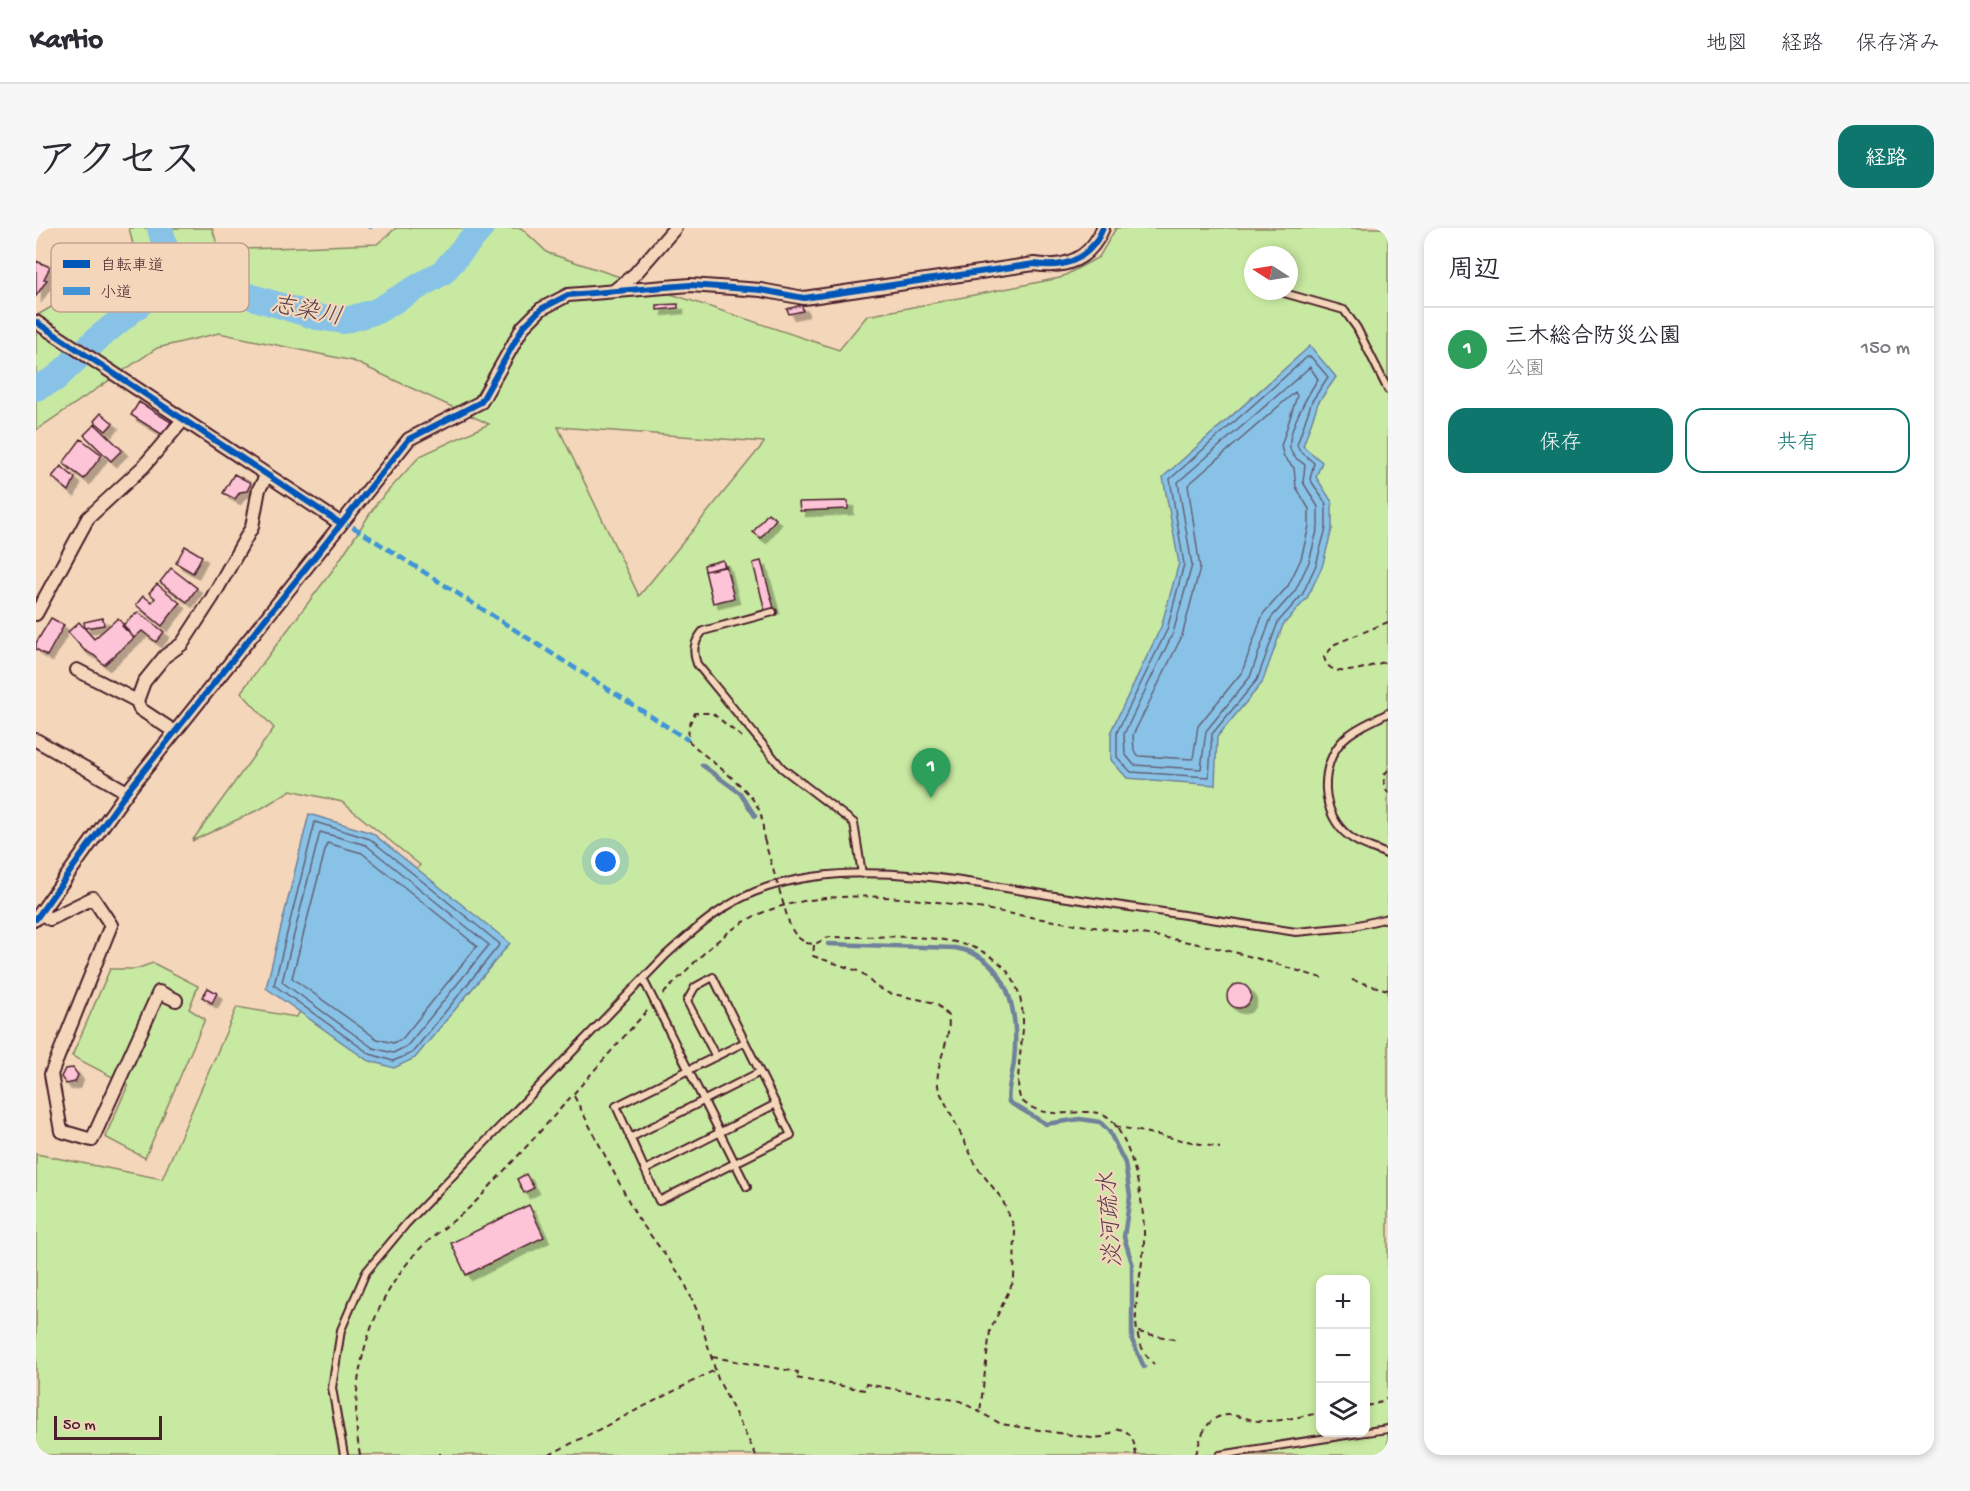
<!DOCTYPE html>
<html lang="ja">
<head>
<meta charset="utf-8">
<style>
	body { margin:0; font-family:"Gochi Hand","Klee One",sans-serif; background:#f7f7f7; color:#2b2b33 }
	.controls { position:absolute; right:18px; bottom:18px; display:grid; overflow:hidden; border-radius:12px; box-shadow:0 3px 9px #0003 }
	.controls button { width:54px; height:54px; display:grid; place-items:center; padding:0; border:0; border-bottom:2px solid #e1e1e2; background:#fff; color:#2b2b33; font:30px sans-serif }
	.compass { position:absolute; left:1208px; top:18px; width:54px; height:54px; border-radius:50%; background:#fff; box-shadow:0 3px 9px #0003; rotate:282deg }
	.scale { position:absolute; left:18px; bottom:15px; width:108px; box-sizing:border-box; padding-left:6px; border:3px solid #4a1f2b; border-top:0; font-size:16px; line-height:21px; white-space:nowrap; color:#4a1f2b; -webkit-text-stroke:4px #f4d7ba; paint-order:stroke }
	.you { position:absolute; left:570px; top:634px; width:21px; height:21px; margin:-15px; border:4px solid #fff; border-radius:50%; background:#1a73e8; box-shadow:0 0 0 9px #1a73e833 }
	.badge { display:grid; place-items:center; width:39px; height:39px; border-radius:50%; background:#0f766e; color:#fff; font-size:20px; font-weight:700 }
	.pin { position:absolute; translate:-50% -50px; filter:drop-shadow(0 2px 3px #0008) }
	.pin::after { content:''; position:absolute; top:32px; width:21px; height:18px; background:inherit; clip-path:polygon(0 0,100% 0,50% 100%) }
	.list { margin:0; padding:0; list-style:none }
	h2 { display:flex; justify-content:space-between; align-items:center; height:78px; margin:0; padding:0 24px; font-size:26px }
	h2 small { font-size:20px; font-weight:400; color:#7c7c81 }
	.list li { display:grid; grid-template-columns:39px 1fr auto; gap:18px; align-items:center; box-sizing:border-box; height:84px; padding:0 24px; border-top:2px solid #e1e1e2 }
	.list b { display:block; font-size:22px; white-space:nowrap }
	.list p { margin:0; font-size:20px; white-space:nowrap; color:#7c7c81 }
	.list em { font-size:20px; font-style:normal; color:#7c7c81 }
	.actions { display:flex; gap:12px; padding:18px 24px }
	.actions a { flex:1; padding:14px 0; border:2px solid #0f766e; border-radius:18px; text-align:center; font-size:21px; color:#0f766e }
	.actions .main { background:#0f766e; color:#fff }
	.icon { flex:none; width:33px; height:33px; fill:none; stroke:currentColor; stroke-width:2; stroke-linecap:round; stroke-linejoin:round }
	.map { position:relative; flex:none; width:1352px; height:1227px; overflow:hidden; border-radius:18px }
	header { display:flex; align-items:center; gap:36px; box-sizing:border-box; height:84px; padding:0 30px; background:#fff; border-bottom:2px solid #e1e1e2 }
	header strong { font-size:28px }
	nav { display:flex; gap:33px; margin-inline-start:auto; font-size:21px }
	.intro { display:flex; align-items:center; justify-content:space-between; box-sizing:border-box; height:144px; padding:0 36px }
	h1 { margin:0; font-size:42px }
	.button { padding:15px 27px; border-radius:18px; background:#0f766e; color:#fff; font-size:21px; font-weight:700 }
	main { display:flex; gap:36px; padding:0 36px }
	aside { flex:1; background:#fff; border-radius:18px; box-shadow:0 3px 9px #0003 }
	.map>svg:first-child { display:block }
	.green { fill:#c8e9a1; stroke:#898466; stroke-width:1.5; fill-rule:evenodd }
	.water { fill:#88c3e7; stroke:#6f819c; stroke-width:1.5 }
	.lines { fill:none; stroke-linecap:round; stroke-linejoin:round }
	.shore { stroke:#636176; stroke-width:1.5 }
	.stream { stroke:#6f819c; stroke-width:4.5 }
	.river { stroke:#88c3e7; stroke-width:26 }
	.building { fill:#fdc4d8; stroke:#4a1f2b; stroke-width:1.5; filter:url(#shadow) }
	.service-casing { stroke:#4a1f2b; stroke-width:10 }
	.minor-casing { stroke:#4a1f2b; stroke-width:16 }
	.path { stroke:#4a1f2b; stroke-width:2; stroke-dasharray:6 4.5; stroke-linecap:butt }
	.service { stroke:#f4d7ba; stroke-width:6 }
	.minor { stroke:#f4d7ba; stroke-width:12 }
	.path-bridge { stroke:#4a1f2b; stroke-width:2; stroke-dasharray:6 4.5; stroke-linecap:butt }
	.quiet { stroke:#4194d7; stroke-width:4.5; stroke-dasharray:9 4.5; stroke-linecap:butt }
	.cycleway-casing { stroke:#f4d7ba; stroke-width:10 }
	.cycleway { stroke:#0057b8; stroke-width:6 }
	.labels { text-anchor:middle; stroke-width:4.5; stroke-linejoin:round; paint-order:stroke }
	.water-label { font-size:24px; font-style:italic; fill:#564051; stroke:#f4d7ba }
	.key { fill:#f4d7ba; stroke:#c1a08f; stroke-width:1.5 }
	.key-label { font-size:16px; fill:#4a1f2b }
</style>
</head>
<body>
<header>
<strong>Kartio</strong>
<nav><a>地図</a><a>経路</a><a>保存済み</a></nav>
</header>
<div class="intro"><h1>アクセス</h1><a class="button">経路</a></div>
<main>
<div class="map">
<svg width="1352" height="1227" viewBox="0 0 1352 1227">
	<defs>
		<filter id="shadow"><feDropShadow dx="5.5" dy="5.5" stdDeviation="0" flood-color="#0004"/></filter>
	</defs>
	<rect width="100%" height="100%" fill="#f4d7ba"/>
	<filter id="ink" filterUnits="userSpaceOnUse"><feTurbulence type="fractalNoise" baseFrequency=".0167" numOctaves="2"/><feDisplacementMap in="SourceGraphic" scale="12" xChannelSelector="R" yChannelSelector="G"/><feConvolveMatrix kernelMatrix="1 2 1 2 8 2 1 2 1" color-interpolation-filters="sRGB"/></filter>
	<g filter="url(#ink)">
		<path class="green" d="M93 0H176L183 22 341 16 360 0H485L512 25 803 122 831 88 1024 50 1063 29 1080 0H1352V1227H0V926L126 951 201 779 260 789 384 637 306 574 255 562 226 580 156 613 238 500 205 464 299 339 341 275 384 228 453 196 317 133 183 105 121 120 0 202V88L100 29ZM1217 27H1253V63H1217ZM522 199 728 214V215L603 368ZM1284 1052H1330V1204H1284Z
			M117 735 162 758 153 781 169 791 109 930 69 909 92 857 36 828 74 741H100Z"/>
		<path class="water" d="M1274 118 1300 149 1282 175 1267 218 1286 234 1280 249 1296 274V301L1286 339 1271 370 1247 397 1226 455 1181 509 1179 557 1091 550 1075 532V503L1125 399 1143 335 1127 249Z
			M273 586 336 605 474 715 379 830 358 840 331 832 230 760Z"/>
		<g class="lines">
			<path class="shore" d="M1271 129H1275L1292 149 1276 173 1261 217 1263 222 1278 235 1274 251 1290 276V300L1280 337 1266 367 1242 394 1221 452 1176 506 1173 549 1095 544 1081 529V504L1131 402 1148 336 1134 251Z
				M1274 139 1282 151C1273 165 1251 202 1254 220 1255 228 1263 232 1269 237L1267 254 1282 279V299L1273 334 1259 363 1235 390 1214 449 1170 503 1165 541 1098 537 1089 526 1088 506 1137 405 1156 337 1142 254Z
				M1259 164 1261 168 1245 218 1248 229 1258 240 1260 259 1273 281V298L1265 331 1252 358 1227 386 1206 444 1162 498 1157 531 1103 528 1098 523 1097 507 1146 408 1164 340 1152 257Z
				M279 594 334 611 464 716 376 825 357 833 334 826 238 757Z
				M284 604 330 617 453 717 371 818 357 825 337 820 246 754Z
				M291 615 326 625 441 718 366 811 357 815 341 811 256 750Z"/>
			<path class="stream" d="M666 537 704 565 719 588
				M792 716 919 720C974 729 983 787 978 833 977 846 970 862 973 874L1010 896 1044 891 1064 894 1073 903 1089 935 1094 968 1088 1009 1096 1035V1112L1108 1139"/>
			<path class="river" d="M124 0 137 49
				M137 49 203 65 281 89 307 93 341 83 407 44 445 0
				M0 160 19 151 61 111 137 49"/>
		</g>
		<path class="building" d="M0 33 14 39 8 51 11 52 0 68Z
			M642 76V80L621 82V77Z
			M766 77 767 83 753 86 751 81Z
			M103 174 135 194 127 207 95 187Z
			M65 185 77 195 70 203 58 193Z
			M59 196 86 222 75 233 48 207Z
			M45 211 66 227 48 251 27 235Z
			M25 238 39 250 33 263 16 249Z
			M198 246 215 255 211 263 204 264 199 271 187 265Z
			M812 273V281L764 283 763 274Z
			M732 285 740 291 725 310 717 304Z
			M149 318 166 328 157 345 140 335Z
			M687 332 689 339 669 343 668 337Z
			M725 333 738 380 729 383 717 335Z
			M690 338 698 370 677 375 669 343Z
			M135 340 161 360 151 374 124 354Z
			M121 356 144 375 126 398 100 377 107 368 116 374 119 370 113 365Z
			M102 384 128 404 120 414 106 403 98 410 86 398Z
			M15 390 28 397 11 428 0 421V415Z
			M67 390 68 397 49 400 48 394Z
			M82 390 98 410 68 437 59 428 48 422 32 404 43 394 58 411Z
			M1191 768a12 12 0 1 1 24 0a12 12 0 1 1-24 0Z
			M172 760 181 765 176 775 166 769Z
			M37 840 42 847 39 854 30 856 25 849 29 841Z
			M490 946 498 960 488 965 481 951Z
			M493 977 508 1009 430 1047 415 1015Z"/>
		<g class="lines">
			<g class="service-casing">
				<path id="service" d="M1241 63 1308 82 1321 100 1352 162
					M737 384 667 403C658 414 656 422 661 436L746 540 818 595 826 646
					M1352 485C1338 493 1320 499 1308 511 1282 537 1284 587 1314 609 1325 618 1340 620 1352 627
					M607 751 711 959
					M680 829 651 773 659 759 677 749 755 907 623 973 580 878 709 814
					M594 910 724 844
					M609 942 740 876
					M1330 1204 1352 1201
					M308 1227 296 1160 305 1102 330 1044 370 996 630 727C661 699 691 672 732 659 825 629 931 655 1025 669 1103 680 1182 692 1260 704L1314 699 1352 690
					M1184 1227 1329 1204"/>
			</g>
			<g class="minor-casing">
				<path id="minor" d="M579 62 599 46 639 0
					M0 94 304 295
					M0 386 52 290 107 239 147 192
					M41 442 101 473
					M139 504 104 481 101 473 108 454 129 428 146 416 176 370 216 299 223 261 231 247
					M0 512 91 564
					M4 685 14 691 57 670 75 697 15 846 25 903 56 912 123 764 140 772
					M0 691 91 564 373 211 445 174 487 99 505 81 532 67 654 57 725 62 768 70 998 36C1030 41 1054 31 1067 0"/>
			</g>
			<path class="path" d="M1352 394 1299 416 1288 429C1294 456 1334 437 1352 433
				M706 509 676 485H659L653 497 652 512C674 535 712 556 724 584 727 592 727 603 728 611
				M1352 542 1348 547V559L1352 565
				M770 715 779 716 793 709C866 711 990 690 987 800 986 817 978 858 985 872 1017 901 1059 869 1078 895 1099 925 1109 978 1108 1013 1107 1051 1085 1106 1118 1136
				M778 717 777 728 825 744 838 757 852 765 900 775 912 788C917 813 896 837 903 862L941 939 966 971 979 1001 978 1052 954 1103 944 1184
				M1316 752 1352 762
				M627 766C659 735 686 701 728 684 811 652 922 677 1006 691 1066 701 1126 707 1185 721 1220 729 1255 741 1289 751
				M538 868 601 989 647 1051 662 1085 682 1151 720 1227
				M1079 898 1184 920
				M1102 1104 1142 1112
				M676 1129 762 1144 760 1150 829 1162 830 1156 924 1173 965 1196 1055 1210 1068 1209 1082 1201C1097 1203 1098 1214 1100 1227
				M1330 1178 1340 1176 1352 1169
				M404 1225V1227
				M324 1227C311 1156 331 1082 378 1027 394 1009 416 995 434 979 445 969 455 957 465 946 515 893 562 837 611 783
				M513 1227 679 1142
				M1160 1227C1165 1205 1173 1182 1201 1188 1211 1190 1219 1194 1229 1193 1247 1193 1266 1188 1284 1185"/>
			<use href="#service" class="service"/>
			<use href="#minor" class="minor"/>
			<path class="path-bridge" d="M728 611 754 698 760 708 770 715"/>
			<path class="quiet" d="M334 0V1
				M304 295 314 297 652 512"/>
			<g class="cycleway-casing">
				<path id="cycleway" d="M0 94 304 295
					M0 691 91 564 373 211 445 174 487 99 505 81 532 67 654 57 725 62 768 70 998 36C1030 41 1054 31 1067 0"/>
			</g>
			<use href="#cycleway" class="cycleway"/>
		</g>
	</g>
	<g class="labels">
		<g class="water-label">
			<text transform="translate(271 81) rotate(11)" y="8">志染川</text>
			<text transform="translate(1073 992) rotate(-94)" y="8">淡河疏水</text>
		</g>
	</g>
	<rect x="15" y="15" width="198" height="69" rx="9" class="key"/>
	<rect x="27" y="32" width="27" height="8" fill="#0057b8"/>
	<rect x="27" y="59" width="27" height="8" fill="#4194d7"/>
	<g class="key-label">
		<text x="64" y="42">自転車道</text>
		<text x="64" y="69">小道</text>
	</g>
</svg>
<div class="controls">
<button>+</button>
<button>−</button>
<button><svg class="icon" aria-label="layers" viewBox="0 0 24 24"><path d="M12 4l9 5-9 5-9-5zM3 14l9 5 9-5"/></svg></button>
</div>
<svg class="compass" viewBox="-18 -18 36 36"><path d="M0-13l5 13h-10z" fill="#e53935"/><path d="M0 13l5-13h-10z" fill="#7c7c81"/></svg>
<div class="scale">50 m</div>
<div class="you"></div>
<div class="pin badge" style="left:895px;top:570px;background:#2e9e5b">1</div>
</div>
<aside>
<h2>周辺<small></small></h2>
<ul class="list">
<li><span class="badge" style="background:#2e9e5b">1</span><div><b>三木総合防災公園</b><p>公園</p></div><em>150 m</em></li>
</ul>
<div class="actions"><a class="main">保存</a><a>共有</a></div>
</aside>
</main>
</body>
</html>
